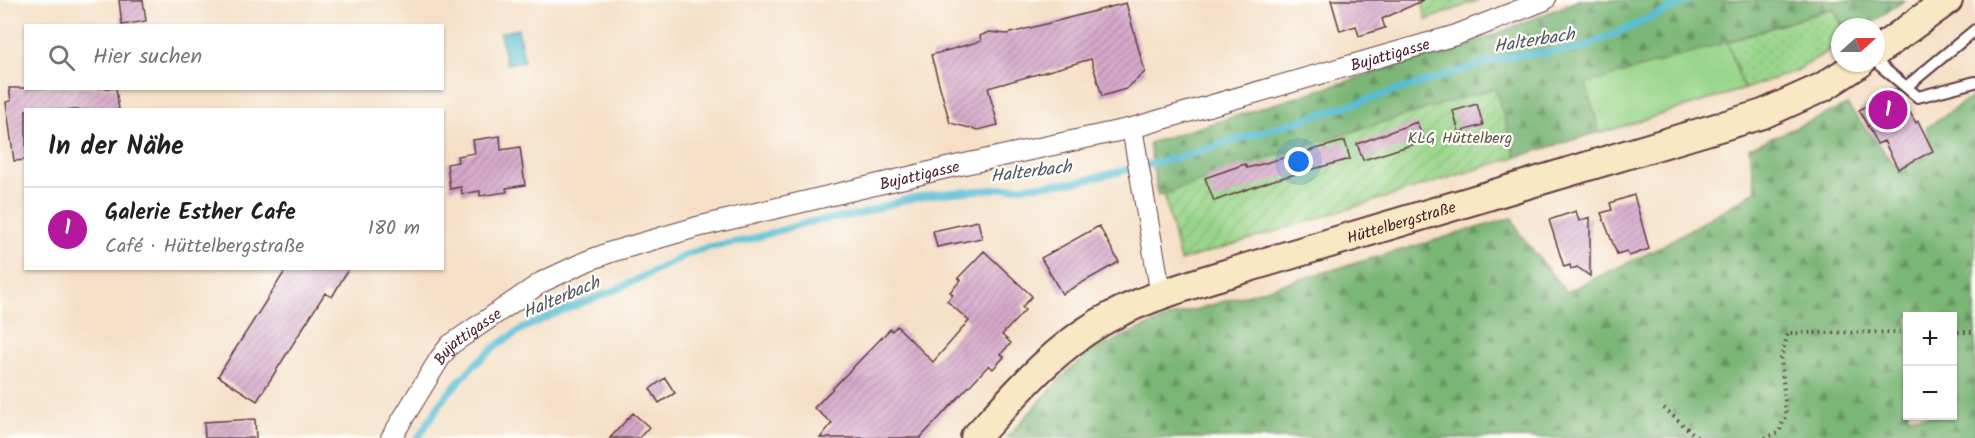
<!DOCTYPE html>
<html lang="de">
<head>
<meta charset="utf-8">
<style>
	body { margin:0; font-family:Kalam,sans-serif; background:#f2f2f2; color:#202124 }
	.controls { position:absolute; right:18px; bottom:18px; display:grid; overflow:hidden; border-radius:0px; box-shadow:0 2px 4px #0004 }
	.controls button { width:54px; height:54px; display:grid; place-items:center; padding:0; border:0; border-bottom:2px solid #e0e0e0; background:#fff; color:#202124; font:30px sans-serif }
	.compass { position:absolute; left:1831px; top:18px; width:54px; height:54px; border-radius:50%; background:#fff; box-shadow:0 2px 4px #0004; rotate:69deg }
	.you { position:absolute; left:1299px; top:162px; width:21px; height:21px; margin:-15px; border:4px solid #fff; border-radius:50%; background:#1a73e8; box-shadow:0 0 0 9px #1a73e833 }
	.badge { display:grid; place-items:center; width:39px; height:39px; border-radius:50%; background:#b5179e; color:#fff; font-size:20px; font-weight:700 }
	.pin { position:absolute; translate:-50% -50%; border:3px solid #fff; box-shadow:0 2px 6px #0006 }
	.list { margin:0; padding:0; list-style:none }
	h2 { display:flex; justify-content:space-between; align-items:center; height:78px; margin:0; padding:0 24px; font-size:26px }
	h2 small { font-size:20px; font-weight:400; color:#757577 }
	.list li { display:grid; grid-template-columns:39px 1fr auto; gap:18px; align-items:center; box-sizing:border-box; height:84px; padding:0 24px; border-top:2px solid #e0e0e0 }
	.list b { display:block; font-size:22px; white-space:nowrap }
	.list p { margin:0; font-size:20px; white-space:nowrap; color:#757577 }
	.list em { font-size:20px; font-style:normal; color:#757577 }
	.icon { flex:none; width:33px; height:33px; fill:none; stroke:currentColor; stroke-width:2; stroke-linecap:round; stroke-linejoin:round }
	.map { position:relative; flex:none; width:1975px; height:438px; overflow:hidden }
	.search { position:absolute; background:#fff; box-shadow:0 2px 4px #0004; left:24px; top:24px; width:420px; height:66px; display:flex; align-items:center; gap:15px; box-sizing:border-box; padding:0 21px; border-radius:0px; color:#757577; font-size:22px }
	.panel { position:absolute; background:#fff; box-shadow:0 2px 4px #0004; left:24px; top:108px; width:420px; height:162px; border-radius:0px }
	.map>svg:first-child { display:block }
	.grass { fill:url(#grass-dots); stroke:#727a5a; stroke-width:1.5 }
	.forest { fill:url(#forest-firs); stroke:#626a50; stroke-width:1.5; fill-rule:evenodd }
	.park { fill:#99d58a; stroke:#727a5a; stroke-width:1.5 }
	.garden { fill:url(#garden-furrows); stroke:#727a5a; stroke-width:1.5 }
	.water { fill:#57bed4; stroke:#506e80; stroke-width:1.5 }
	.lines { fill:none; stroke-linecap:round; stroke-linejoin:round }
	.stream { stroke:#57bed4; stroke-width:7 }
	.building { fill:url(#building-hatch) }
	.lane-casing { stroke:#643c42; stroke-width:14 }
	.street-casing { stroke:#643c42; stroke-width:22 }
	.secondary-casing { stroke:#643c42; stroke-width:32 }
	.path { stroke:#643c42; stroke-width:4; stroke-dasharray:1.5 4.5; stroke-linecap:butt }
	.lane { stroke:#fff; stroke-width:10 }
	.street { stroke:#fff; stroke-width:20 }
	.secondary { stroke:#f8e8c3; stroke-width:28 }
	.labels { text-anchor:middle; stroke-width:4.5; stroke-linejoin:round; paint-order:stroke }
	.street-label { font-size:16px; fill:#4a1f2b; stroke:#fdfcf7 }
	.park-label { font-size:16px; fill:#625648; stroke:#fdfcf7 }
	.water-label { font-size:18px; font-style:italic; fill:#4f5766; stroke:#fdfcf7 }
</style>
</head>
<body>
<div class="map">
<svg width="1975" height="438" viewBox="0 0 1975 438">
	<defs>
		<pattern id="grass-dots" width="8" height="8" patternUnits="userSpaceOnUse" patternTransform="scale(1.5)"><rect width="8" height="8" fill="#99d58a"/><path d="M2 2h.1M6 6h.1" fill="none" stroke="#85b677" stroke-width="1.8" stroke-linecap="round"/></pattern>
		<pattern id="forest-firs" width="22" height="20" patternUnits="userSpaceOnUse" patternTransform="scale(1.5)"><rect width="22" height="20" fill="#7ab676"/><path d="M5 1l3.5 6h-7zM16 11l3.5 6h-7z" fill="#669361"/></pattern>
		<pattern id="garden-furrows" width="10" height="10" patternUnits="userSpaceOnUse" patternTransform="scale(1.5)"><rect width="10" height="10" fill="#99d58a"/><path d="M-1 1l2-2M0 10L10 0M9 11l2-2" fill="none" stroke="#85b677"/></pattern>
		<pattern id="building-hatch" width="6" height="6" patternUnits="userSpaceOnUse" patternTransform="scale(1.5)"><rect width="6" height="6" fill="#d5a9ca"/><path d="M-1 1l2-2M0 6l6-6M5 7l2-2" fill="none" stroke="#af89a4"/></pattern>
	</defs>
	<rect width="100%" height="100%" fill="#fdfcf7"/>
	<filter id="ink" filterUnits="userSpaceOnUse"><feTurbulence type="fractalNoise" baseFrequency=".0167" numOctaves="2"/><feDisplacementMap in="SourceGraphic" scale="12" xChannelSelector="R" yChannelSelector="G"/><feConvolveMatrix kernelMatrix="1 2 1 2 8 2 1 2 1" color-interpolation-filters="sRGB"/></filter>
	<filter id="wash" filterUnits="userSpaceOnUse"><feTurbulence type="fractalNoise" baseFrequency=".008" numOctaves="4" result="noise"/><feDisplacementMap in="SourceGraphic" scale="24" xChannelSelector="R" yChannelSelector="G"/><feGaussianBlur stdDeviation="1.35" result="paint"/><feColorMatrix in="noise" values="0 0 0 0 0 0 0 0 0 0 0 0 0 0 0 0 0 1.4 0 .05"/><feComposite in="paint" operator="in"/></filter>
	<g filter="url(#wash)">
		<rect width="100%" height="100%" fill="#f5e0c7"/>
		<path class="grass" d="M1833 8 1843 27H1840V43L1798 70 1744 89 1727 42Z"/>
		<path class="forest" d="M1579 0H1905L1865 27H1843L1833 8 1727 42 1744 89 1516 157 1495 89 1270 157 1158 196 1149 143 1489 37Z
			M1975 95V438H1006L1069 370 1092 351 1135 331 1173 316 1512 218 1520 234 1566 292 1655 250 1756 191 1749 148 1847 105 1898 169 1932 151 1926 128ZM1908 316H1952V416H1908Z"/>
		<path class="park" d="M1727 42 1744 89 1600 133 1586 84Z"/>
		<path class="garden" d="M1422 0H1479L1426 20Z
			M1495 88 1516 157 1180 261 1164 194 1270 157Z"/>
		<path class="water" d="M518 29 524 61 506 64 500 33Z"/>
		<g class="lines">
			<path class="stream" d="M418 438 444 398 472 367 496 346 522 329 552 315 618 289 690 253 709 247 748 240 809 222 860 214 904 200 937 194 1077 182 1184 156 1506 57C1532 53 1557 53 1583 48L1690 0"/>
		</g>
		<g id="blocks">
			<path class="building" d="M119 0H143L146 21 122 25Z
				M1331 0H1424L1382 19 1385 28 1359 36 1356 26 1340 31Z
				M1126 3 1145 72 1126 89 1102 96 1091 59 988 88 998 125 978 130 950 123 931 55 981 41 980 36 989 32 1007 34Z
				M9 88H116L119 110H26V160L14 161 6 102 11 101Z
				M1897 89 1916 123 1918 121 1933 151 1898 169 1884 141 1877 144 1859 110Z
				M1477 104 1483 125 1459 132 1453 111Z
				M1417 122 1424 141 1363 160 1357 144Z
				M500 136 501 150 520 147 525 185 506 188 507 192 480 196V191L462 194 461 187 450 189 447 164 458 162 457 156 475 153 473 140Z
				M1345 141 1350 159 1274 180 1214 201 1205 178 1245 164 1247 168Z
				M1634 195 1649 249 1629 256 1627 251 1617 254 1601 213 1612 210 1610 203Z
				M1576 211 1579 221 1590 217V276L1577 267 1571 269 1570 265 1564 267 1549 220Z
				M978 221 982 238 937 247 933 231Z
				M1099 226 1119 262 1062 294 1041 258Z
				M984 251 1032 296 1022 307 1025 310 1002 335 1011 343 1001 354 1004 357 993 369 989 365 920 438H820L832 423 814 408 890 329 892 331 897 326 933 362 969 321 947 301 953 295 950 292 961 280 958 278Z
				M287 268H349L332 297 325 293 257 401 218 376Z
				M665 378 675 393 659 403 650 389Z
				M633 413 649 427 639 438H610Z
				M255 419 256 438H205L204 422Z"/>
		</g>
	</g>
	<g filter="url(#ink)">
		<use href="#blocks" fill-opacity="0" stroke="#643c42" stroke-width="1.5"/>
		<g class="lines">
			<g class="lane-casing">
				<path id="lane" d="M1876 62 1918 97 1975 82
					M1906 87 1975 30"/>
			</g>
			<g class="street-casing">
				<g id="street">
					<path d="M1132 128 1161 295"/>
					<path id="s1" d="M391 438 440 358 450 345 542 282 587 261 611 252 697 227 951 167 1132 128 1456 35 1545 0"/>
				</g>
			</g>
			<g class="secondary-casing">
				<g id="secondary">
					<path d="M1876 52 1948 0"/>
					<path id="s2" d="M975 438C1013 397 1050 352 1099 323 1133 303 1171 291 1209 279L1763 114 1823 87 1860 63"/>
				</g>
			</g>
			<path class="path" d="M1952 332H1975
				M1664 408 1698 438
				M1765 438 1779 433 1786 414 1781 358 1788 333 1908 332"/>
			<use href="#lane" class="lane"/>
			<use href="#street" class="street"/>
			<use href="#secondary" class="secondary"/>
		</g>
	</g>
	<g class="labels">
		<g class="street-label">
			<text dy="6" stroke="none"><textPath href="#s1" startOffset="1101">Bujattigasse</textPath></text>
			<text dy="6" stroke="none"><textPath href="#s1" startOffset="615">Bujattigasse</textPath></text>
			<text dy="6" stroke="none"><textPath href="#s2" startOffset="489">Hüttelbergstraße</textPath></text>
			<text dy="6" stroke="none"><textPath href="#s1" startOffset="129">Bujattigasse</textPath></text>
		</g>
		<g class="park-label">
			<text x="1460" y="143">KLG Hüttelberg</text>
		</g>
		<g class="water-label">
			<text transform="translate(1534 40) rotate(-9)" y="6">Halterbach</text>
			<text transform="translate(1031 171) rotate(-7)" y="6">Halterbach</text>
			<text transform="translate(561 297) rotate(-23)" y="6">Halterbach</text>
		</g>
	</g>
</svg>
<div class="controls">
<button>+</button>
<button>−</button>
</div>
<svg class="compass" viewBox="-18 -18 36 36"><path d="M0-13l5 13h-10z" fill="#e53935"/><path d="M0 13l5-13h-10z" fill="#757577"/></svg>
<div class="you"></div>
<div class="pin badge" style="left:1888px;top:110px">1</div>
<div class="search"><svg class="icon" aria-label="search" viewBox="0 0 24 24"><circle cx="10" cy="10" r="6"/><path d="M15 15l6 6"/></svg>Hier suchen</div>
<section class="panel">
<h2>In der Nähe<small></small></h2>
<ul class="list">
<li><span class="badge">1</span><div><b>Galerie Esther Cafe</b><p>Café · Hüttelbergstraße</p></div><em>180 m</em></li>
</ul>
</section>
</div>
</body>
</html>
